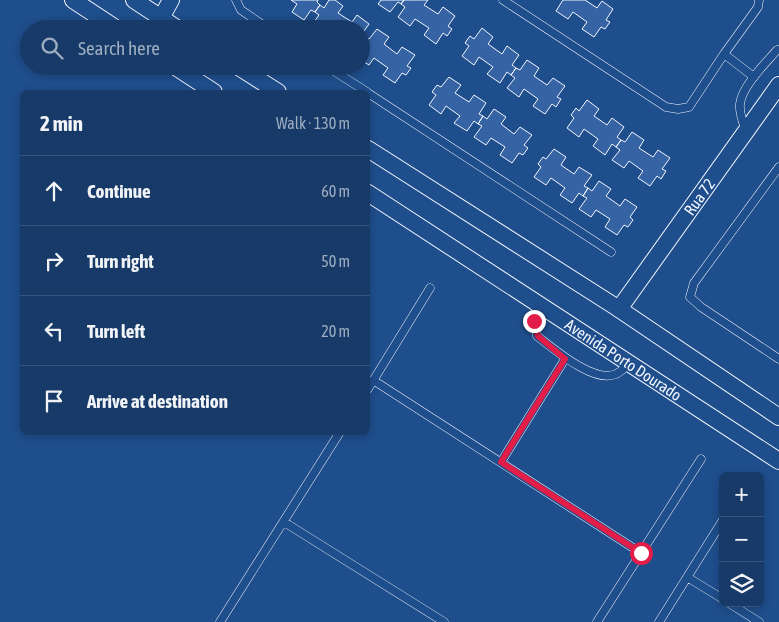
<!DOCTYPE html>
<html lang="en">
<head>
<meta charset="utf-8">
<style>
	body { margin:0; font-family:"Asap Condensed",sans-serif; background:#244571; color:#f1f3f6 }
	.controls { position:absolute; right:15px; bottom:15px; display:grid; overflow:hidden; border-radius:8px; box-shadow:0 2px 8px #0003 }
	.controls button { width:45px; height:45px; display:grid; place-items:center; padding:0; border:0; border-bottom:1px solid #36547d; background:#173a69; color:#f1f3f6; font:25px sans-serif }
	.stop { position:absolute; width:15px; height:15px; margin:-11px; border:4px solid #e11d48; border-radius:50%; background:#fff }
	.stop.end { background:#e11d48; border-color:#fff; box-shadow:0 1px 5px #0008 }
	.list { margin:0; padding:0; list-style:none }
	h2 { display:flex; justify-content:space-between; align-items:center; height:65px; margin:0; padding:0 20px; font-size:21px }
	h2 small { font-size:16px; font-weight:400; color:#9eadc0 }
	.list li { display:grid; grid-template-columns:32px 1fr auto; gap:15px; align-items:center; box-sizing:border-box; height:70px; padding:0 20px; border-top:1px solid #36547d }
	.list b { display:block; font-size:19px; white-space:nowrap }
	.list em { font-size:16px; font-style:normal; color:#9eadc0 }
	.icon { flex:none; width:28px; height:28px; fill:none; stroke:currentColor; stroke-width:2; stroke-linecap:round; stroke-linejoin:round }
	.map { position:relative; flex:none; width:779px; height:622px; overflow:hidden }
	.search { position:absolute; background:#173a69; box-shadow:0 2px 8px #0003; left:20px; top:20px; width:350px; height:55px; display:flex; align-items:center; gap:12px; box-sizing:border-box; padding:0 18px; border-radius:28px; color:#9eadc0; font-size:19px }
	.panel { position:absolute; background:#173a69; box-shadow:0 2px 8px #0003; left:20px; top:90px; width:350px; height:345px; border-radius:8px }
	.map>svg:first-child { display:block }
	.building { fill:#3563a3; stroke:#f2f6ff }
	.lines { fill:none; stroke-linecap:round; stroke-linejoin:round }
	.service-casing { stroke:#f2f6ff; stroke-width:9 }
	.minor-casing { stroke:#f2f6ff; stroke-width:18 }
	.service { stroke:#1f4e8c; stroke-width:8 }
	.minor { stroke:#1f4e8c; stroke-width:16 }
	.route { stroke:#e11d48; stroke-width:6 }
	.labels { text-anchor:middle; stroke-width:4; stroke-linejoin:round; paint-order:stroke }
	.street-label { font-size:16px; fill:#f2f6ff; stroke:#1f4e8c }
</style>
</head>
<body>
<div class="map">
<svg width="779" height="622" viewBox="0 0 779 622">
	<rect width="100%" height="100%" fill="#1f4e8c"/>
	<path class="building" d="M291 0H318L317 2 320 5 315 12 311 10 304 20 292 12 297 4Z
		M329 0H335L343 6 338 13 352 22 357 15 369 24 362 34 366 37 361 43V29H332L329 26 327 29H317L312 25 319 15 315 12 320 5 324 8Z
		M381 0H404L401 4 398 2 390 12 378 4Z
		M404 0H428L424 5 438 14 443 7 455 16 448 26 452 29 447 36 443 33 436 44 424 35 429 28 415 19 410 26 398 17 405 7 401 4Z
		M563 0H585L597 8 602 1 613 9 606 20 610 22 605 29 601 27 594 37 582 29 587 22 573 12 568 19 556 11Z
		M482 28 493 37 488 44 502 54 507 46 519 55 512 65 516 68 511 75 507 72 500 83 487 74 493 67 479 57 474 65 462 56 469 46 465 43 470 36 474 39Z
		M377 29 389 37 384 44 397 54 402 47 415 55 407 66 411 68 406 75 402 73 395 83 383 75 388 68 374 58 369 65 361 60V50L364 46 361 44V43L366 37 369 39Z
		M527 60 539 68 534 76 547 85 553 78 565 86 557 97 561 99 556 107 552 104 545 114 533 106 538 99 524 89 519 97 507 88 515 78 511 75 516 68 520 70Z
		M449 77 461 85 455 93 469 102 474 95 486 103 479 114 483 116 478 124 474 121 467 131 454 123 460 116 446 106 441 114 429 105 436 95 432 92 437 85 441 87Z
		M587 100 599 109 594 116 607 125 612 118 624 127 617 137 621 140 616 147 612 144 605 155 593 146 598 139 584 129 579 137 567 128 574 118 571 115 576 108 579 111Z
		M494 109 506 117 501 124 514 134 520 127 532 135 524 145 528 148 523 155 519 153 512 163 500 155 505 147 491 138 486 145 474 137 482 126 478 124 483 116 487 119Z
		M632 132 644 140 639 148 653 157 658 150 670 158 662 169 666 171 661 179 657 176 650 186 638 178 643 171 629 161 624 168 612 160 620 150 616 147 621 140 625 142Z
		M554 149 566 157 561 165 574 174 579 167 592 175 584 186 588 188 583 196 579 193 572 203 560 195 565 188 551 178 546 185 534 177 541 167 538 164 543 157 546 159Z
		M599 181 611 189 606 196 620 206 625 199 637 207 630 217 633 220 628 227 624 225 617 235 605 227 610 219 596 210 591 217 579 209 587 198 583 196 588 188 592 191Z"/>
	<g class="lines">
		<g class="service-casing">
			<path id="service" d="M236 0 241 10 269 29
				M503 0 666 107 678 109 689 107 724 54 758 7 759 0
				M724 54 754 77
				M326 66 367 92
				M368 93 611 252
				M746 131C743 123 739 113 740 104 742 86 765 64 777 50H779
				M779 167 694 283 690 297 701 307 779 359
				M537 304 535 321 537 336C554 349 594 384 616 374 621 372 625 367 629 364
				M373 380 641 553
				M368 389 430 288
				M501 462 565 359
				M284 522 444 622
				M687 577 723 599
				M729 603 759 622
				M220 622 340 432
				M597 622 701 459
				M659 622 723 520"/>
		</g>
		<g class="minor-casing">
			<g id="minor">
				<path d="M73 0 117 29"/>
				<path d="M134 0 178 29"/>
				<path d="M161 18 171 0"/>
				<path d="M174 66 214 92"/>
				<path d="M237 66 278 92"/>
				<path d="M368 149 619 309 779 417"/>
				<path id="s1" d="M368 193 779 461"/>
				<path id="s2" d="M619 309 779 85"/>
			</g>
		</g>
		<use href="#service" class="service"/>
		<use href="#minor" class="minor"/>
	</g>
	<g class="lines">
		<path class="route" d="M534 321 538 336 565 359 501 462 641 553"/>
	</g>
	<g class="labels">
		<g class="street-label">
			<text dy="6" stroke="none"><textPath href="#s2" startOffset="138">Rua 72</textPath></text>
			<text dy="6" stroke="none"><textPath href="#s1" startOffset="305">Avenida Porto Dourado</textPath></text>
		</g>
	</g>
</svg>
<div class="controls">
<button>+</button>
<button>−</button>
<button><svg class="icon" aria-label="layers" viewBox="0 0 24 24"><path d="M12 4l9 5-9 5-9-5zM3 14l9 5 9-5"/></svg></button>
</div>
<div class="stop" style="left:641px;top:553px"></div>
<div class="stop end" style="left:534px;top:321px"></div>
<div class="search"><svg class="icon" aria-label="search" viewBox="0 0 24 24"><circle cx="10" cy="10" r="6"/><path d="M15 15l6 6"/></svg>Search here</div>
<section class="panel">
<h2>2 min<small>Walk · 130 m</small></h2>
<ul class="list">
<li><svg class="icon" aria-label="ahead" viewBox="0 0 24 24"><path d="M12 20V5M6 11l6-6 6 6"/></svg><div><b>Continue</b></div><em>60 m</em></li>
<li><svg class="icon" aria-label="right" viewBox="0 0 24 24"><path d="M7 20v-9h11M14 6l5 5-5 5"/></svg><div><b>Turn right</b></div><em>50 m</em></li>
<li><svg class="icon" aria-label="left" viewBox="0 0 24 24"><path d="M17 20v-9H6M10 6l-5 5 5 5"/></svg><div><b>Turn left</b></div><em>20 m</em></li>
<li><svg class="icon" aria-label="arrive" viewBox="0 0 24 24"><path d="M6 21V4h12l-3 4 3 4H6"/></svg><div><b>Arrive at destination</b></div></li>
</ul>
</section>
</div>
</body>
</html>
